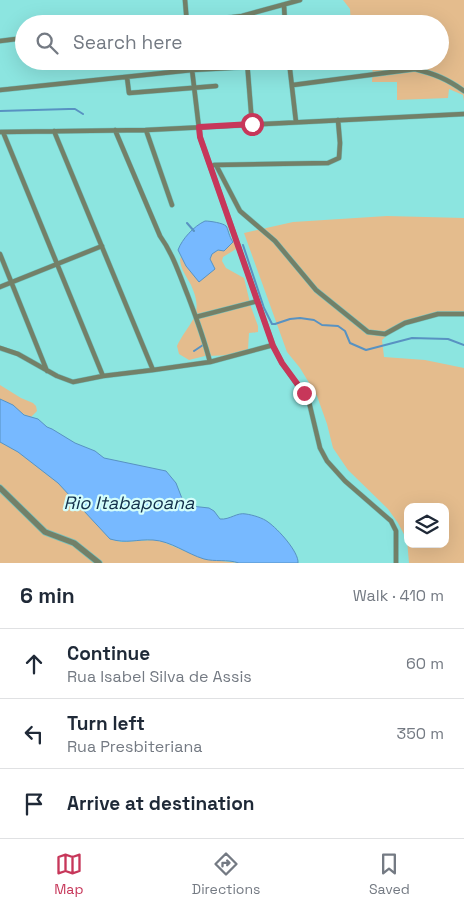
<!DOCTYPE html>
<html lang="en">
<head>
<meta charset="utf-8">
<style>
	body { margin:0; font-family:"Space Grotesk",sans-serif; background:#f2f2f3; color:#1f2937 }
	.controls { position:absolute; right:15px; bottom:15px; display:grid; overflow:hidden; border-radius:10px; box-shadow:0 5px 20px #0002 }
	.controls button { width:45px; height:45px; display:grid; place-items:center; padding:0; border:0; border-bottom:1px solid #e0e1e3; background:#fff; color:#1f2937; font:25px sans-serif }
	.stop { position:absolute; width:15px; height:15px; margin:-11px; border:4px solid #c7375a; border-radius:50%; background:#fff }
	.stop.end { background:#c7375a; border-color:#fff; box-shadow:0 1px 5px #0008 }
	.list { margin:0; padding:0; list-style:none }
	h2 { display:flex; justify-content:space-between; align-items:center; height:65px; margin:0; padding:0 20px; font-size:21px }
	h2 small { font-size:16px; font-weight:400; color:#747a83 }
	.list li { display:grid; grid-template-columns:32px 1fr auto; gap:15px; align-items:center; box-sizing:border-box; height:70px; padding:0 20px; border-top:1px solid #e0e1e3 }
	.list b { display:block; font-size:19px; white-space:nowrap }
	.list p { margin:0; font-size:16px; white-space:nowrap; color:#747a83 }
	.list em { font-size:16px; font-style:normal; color:#747a83 }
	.icon { flex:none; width:28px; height:28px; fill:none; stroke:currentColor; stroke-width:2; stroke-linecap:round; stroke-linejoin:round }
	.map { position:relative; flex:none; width:464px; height:563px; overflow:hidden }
	.search { position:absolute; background:#fff; box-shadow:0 5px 20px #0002; left:15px; right:15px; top:15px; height:55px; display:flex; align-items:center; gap:12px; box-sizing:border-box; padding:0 18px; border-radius:28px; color:#747a83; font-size:19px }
	.sheet { height:275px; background:#fff }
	nav { display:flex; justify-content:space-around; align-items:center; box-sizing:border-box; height:70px; border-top:1px solid #e0e1e3; background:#fff; font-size:14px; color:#747a83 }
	nav a { display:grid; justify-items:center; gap:2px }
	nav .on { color:#c7375a }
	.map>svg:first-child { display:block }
	.green { fill:#e4bc8d; fill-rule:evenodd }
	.water { fill:#77b9ff; stroke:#5892c2 }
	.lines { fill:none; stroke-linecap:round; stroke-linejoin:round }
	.stream { stroke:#5892c2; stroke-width:2 }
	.minor-casing { stroke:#73c2be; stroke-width:5.5 }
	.tertiary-casing { stroke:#73c2be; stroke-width:7 }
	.minor { stroke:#738068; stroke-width:4.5 }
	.tertiary { stroke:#738068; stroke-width:5.5 }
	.route { stroke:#c7375a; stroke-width:6 }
	.labels { text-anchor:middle; stroke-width:4.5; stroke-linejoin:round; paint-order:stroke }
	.water-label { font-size:18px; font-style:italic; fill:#122e49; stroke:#d4fdfa }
</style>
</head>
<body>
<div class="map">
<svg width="464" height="563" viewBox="0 0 464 563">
	<rect width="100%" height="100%" fill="#8ce5e0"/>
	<path class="green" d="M343 0H464V101L463 95 449 89 448 98 397 100V82H372L373 61H440V24H351L350 9Z
		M387 216 464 218V312L424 318 394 329 382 340 384 357 425 360 464 368V563H409L407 540 398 523 388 509 348 470 333 448 327 424 317 396 300 368 287 352 244 233 293 222ZM408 507H445V544H408Z
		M233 242 237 246 236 249 223 257 222 261 226 268 244 278 251 307 258 326V332L249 333 248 349 236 355 205 356 189 360 179 354 177 346C190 320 205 316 191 285 187 277 181 270 180 260L181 256 186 266 215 269 210 259C213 246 224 255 233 242Z
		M0 385 21 398 33 403 36 406 37 411 31 417C19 414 12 403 0 399Z
		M0 442 18 452 58 483 110 539 121 542 153 540 163 542 204 559 239 563H0Z"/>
	<path class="water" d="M205 221C210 221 223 223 226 226 228 228 229 237 233 242L224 251 218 250 212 254 210 259 215 269 199 282 186 266 178 250C182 239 194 226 205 221Z
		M0 399 13 405 24 415 38 419 47 427 52 429 75 443 95 451 104 458 166 471 176 483 183 501 191 506 209 508 214 511 220 519C230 520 237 512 246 514 253 515 263 518 268 522 278 529 299 552 298 563H239C227 559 215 562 204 559 187 554 171 541 153 540 137 539 127 544 110 539L58 483 18 452 0 442Z"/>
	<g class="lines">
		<path class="stream" d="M0 111 69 109H75L83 114
			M187 223 194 231
			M243 245 264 308 272 324H275L290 319 300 318 314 320 322 325 338 326 345 331 350 343 366 350 412 338 448 339 464 345
			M194 351 203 345"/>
		<g class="minor-casing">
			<path id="minor" d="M185 0 187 24
				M284 5 285 24
				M175 24 242 16 300 0
				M0 41 24 38
				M191 61 200 137 273 345 282 363 309 402 320 448 327 461 345 481 391 521 396 531V563
				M247 61 252 124
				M289 61 296 122
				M127 77 129 93 216 86
				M293 85 415 69C435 74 447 79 464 91
				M0 90 192 70 248 67
				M115 130 160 236C173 254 180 276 188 296 196 317 204 339 210 362
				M146 130 172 205
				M54 131 153 370
				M0 132 146 130 464 114
				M3 132 103 376
				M214 165 328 163 339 158 340 143 338 120
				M216 165 240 211 275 241 316 290 368 332 385 334 405 323 438 314H464
				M0 254 47 371
				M0 287 102 246
				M196 317 258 301
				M0 348 18 354 57 376 73 382 103 376 153 370 210 362 273 345"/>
		</g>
		<g class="tertiary-casing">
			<path id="tertiary" d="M0 488 45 532 74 543 99 563"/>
		</g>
		<use href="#minor" class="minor"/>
		<use href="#tertiary" class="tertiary"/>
	</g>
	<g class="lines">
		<path class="route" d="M252 124 199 127 200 137 273 346 282 363 304 393"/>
	</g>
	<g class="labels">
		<g class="water-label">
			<text x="129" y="509">Rio Itabapoana</text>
		</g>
	</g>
</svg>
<div class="controls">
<button><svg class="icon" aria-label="layers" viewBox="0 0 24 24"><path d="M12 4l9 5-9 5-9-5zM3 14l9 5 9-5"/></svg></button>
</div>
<div class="stop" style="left:252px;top:124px"></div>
<div class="stop end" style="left:304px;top:393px"></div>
<div class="search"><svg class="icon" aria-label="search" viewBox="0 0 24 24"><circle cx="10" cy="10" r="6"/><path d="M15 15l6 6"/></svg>Search here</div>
</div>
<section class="sheet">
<h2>6 min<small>Walk · 410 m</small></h2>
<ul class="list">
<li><svg class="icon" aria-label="ahead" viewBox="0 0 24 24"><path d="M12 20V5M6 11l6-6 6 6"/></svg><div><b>Continue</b><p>Rua Isabel Silva de Assis</p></div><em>60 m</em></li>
<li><svg class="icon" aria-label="left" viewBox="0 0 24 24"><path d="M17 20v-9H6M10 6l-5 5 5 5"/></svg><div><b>Turn left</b><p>Rua Presbiteriana</p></div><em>350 m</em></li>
<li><svg class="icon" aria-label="arrive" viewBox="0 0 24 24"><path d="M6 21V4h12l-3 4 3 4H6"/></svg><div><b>Arrive at destination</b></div></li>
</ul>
</section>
<nav>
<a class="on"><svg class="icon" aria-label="map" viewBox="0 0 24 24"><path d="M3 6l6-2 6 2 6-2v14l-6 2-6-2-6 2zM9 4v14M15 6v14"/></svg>Map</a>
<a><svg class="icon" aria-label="directions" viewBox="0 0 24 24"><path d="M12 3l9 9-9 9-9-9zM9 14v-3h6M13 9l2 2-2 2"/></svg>Directions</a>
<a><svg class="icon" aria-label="saved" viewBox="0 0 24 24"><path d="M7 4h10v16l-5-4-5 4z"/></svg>Saved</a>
</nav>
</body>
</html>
